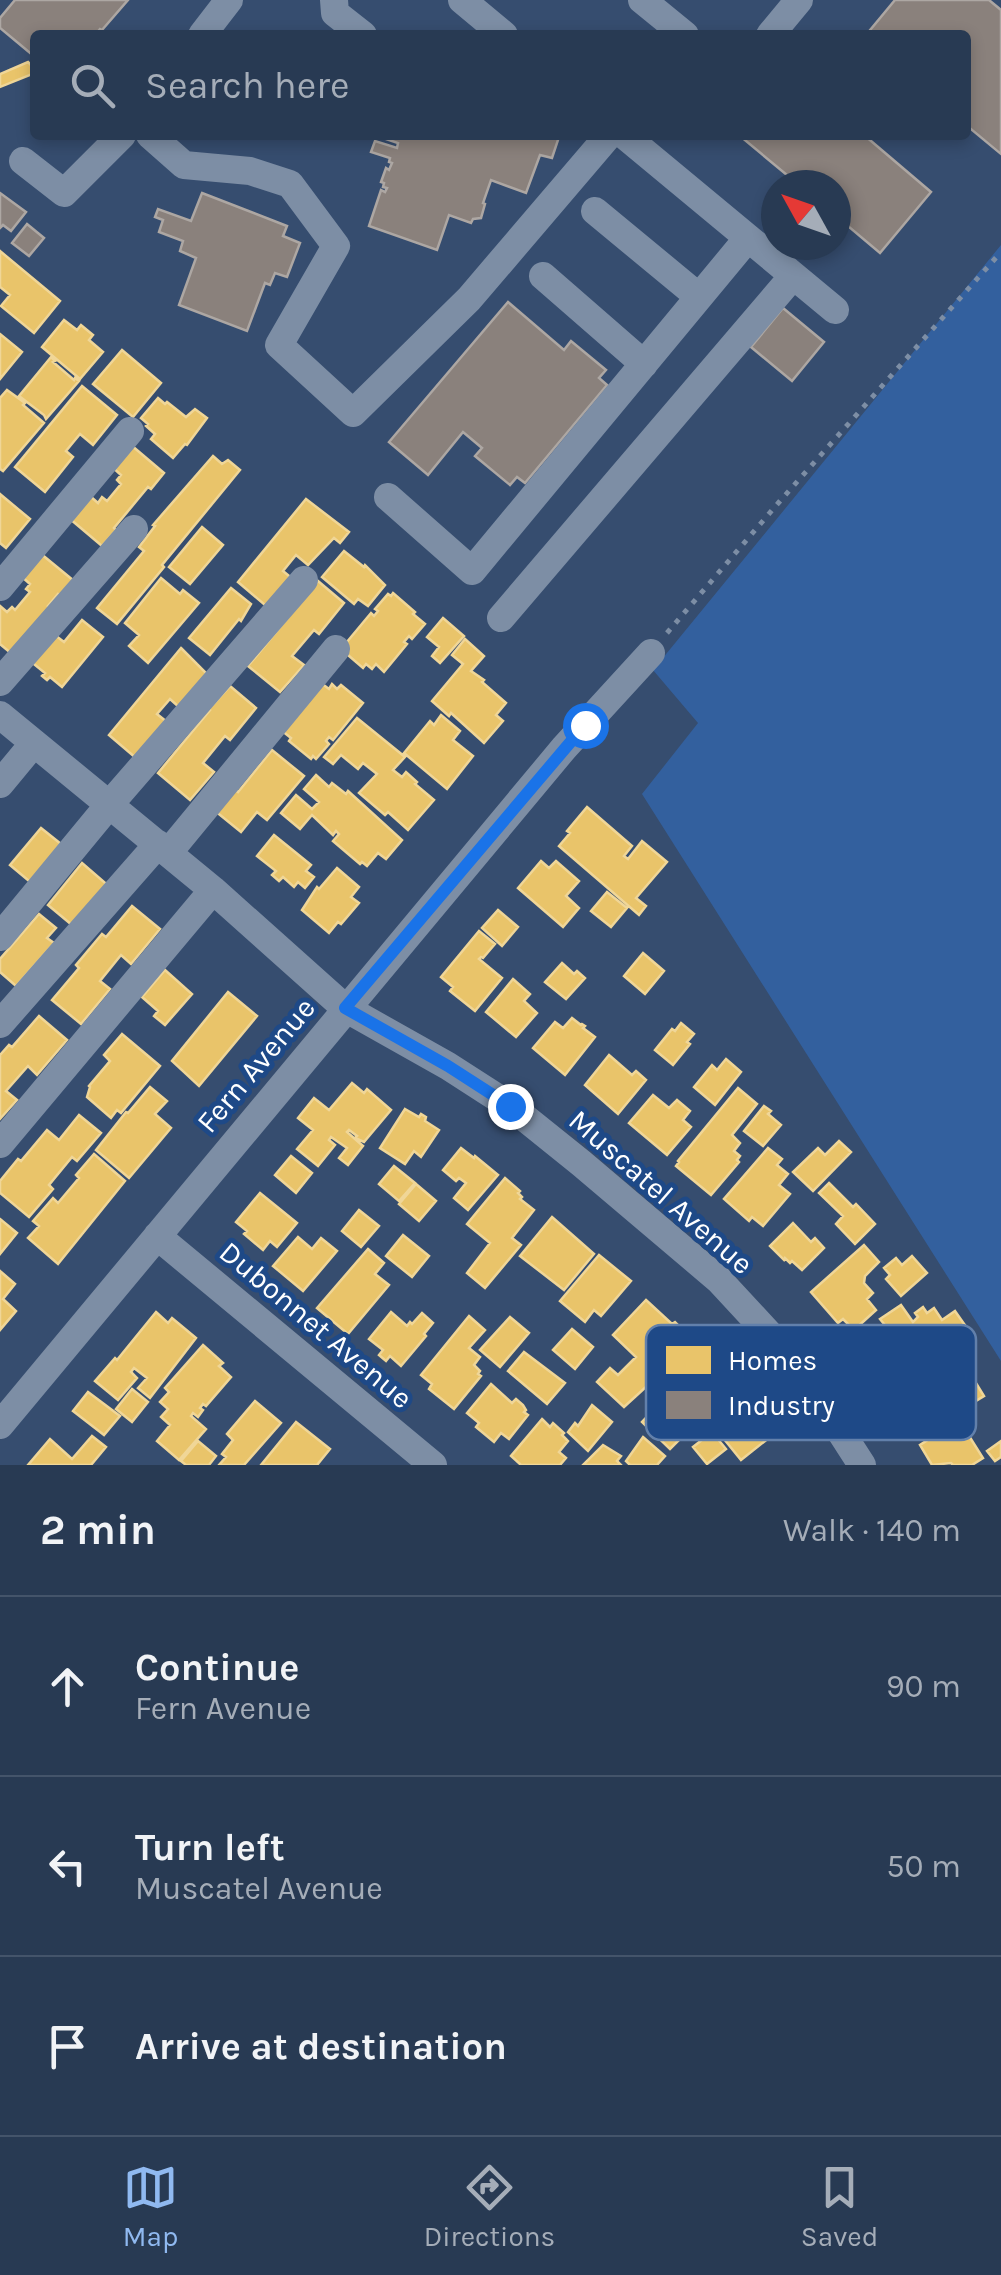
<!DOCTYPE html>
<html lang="en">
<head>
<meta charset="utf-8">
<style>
	body { margin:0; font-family:Karla,sans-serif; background:#30415a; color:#f1f3f6 }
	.compass { position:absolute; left:761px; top:170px; width:90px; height:90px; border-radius:50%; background:#283a53; box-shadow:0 5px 15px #0003; rotate:310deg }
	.stop { position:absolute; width:30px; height:30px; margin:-22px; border:8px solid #1a73e8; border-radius:50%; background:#fff }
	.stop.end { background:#1a73e8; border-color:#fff; box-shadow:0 2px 10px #0008 }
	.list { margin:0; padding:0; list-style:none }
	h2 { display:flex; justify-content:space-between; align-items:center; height:130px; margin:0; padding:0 40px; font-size:42px }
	h2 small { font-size:32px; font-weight:400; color:#a5adb8 }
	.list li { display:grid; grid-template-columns:65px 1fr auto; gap:30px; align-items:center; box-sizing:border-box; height:180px; padding:0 40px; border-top:2px solid #44546a }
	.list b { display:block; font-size:38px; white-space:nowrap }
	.list p { margin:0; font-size:32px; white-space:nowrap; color:#a5adb8 }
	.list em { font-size:32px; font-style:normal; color:#a5adb8 }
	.icon { flex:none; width:55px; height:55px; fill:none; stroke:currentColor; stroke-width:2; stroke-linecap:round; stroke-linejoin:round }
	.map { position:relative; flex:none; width:1001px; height:1465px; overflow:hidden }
	.search { position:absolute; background:#283a53; box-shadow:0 5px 15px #0003; left:30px; right:30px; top:30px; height:110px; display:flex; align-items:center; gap:25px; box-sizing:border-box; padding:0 35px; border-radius:10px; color:#a5adb8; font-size:38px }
	.sheet { height:670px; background:#283a53 }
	nav { display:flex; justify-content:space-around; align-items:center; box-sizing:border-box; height:140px; border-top:2px solid #44546a; background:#283a53; font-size:28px; color:#a5adb8 }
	nav a { display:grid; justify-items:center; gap:5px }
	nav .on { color:#90b9f0 }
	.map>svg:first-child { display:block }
	.green { fill:#33609e }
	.homes { fill:#e9c46a; stroke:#f0d697; stroke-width:2.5 }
	.industry { fill:#8a817c; stroke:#ada7a3; stroke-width:2.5 }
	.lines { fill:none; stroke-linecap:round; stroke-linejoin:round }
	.path { stroke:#7d8ea5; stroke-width:5; stroke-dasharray:5 8; stroke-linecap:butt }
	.minor { stroke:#7d8ea5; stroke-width:28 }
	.route { stroke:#1a73e8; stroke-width:12 }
	.labels { text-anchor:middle; stroke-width:10; stroke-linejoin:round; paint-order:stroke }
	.street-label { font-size:30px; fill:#fff; stroke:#1e4987 }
	.key { fill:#1e4987; stroke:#6280ab; stroke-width:2.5 }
	.key-label { font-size:28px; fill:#fff }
</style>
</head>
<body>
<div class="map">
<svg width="1001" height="1465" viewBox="0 0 1001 1465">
	<rect width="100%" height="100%" fill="#364d6f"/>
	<path class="green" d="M1001 245V1361L642 794 698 723 653 670Z"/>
	<path class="homes" d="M28 62 35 69V73L0 87V74Z
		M0 251 60 301 34 333 1 306 10 295 0 287Z
		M64 320 77 330 81 325 93 335 89 340 103 352 80 379 42 347Z
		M0 334 22 352 0 379Z
		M122 350 161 383 133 417 93 384Z
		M51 357 55 361 53 362 74 380 75 378 79 381 46 419 44 415 19 396Z
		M82 386 117 415 93 445 80 434 66 451 73 457 45 492 15 467Z
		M7 390 25 403 23 405 44 423 3 471 0 469V398Z
		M158 398 165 404 167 402 186 417 195 409 207 418 187 445 185 444 173 458 151 439 155 434 146 426 148 424 141 418Z
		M131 445 164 473 151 489 148 487 114 528 116 530 102 546 69 518 89 495 98 503 102 497 107 501 121 484 117 480 121 475 112 467Z
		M213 456 222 464 228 460 240 470 162 565 164 567 117 624 97 608 144 551 139 547 155 526 153 525Z
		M0 494 30 519 6 548 0 543Z
		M306 499 349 532 340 543 334 538 308 565 296 555 283 571 294 580 272 611 238 582Z
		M202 527 223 545 190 584 169 567Z
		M344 551 364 567 365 565 385 585 368 606 358 599 354 604 322 577Z
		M40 553 74 581 61 596 58 594 48 606 51 608 12 654 0 644V606L7 612 12 607 15 610 30 592 26 589 30 584 21 576Z
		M161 578 180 594 183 590 199 603 148 663 129 646 139 635 125 623Z
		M318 581 344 603 319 634 314 630 292 656 304 665 280 692 248 666Z
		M231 588 251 604 241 621 239 619 210 655 189 638Z
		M393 593 415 612 413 614 425 624 412 639 409 636 404 642 407 644 384 672 376 664 372 669 366 664 363 668 341 649 371 613 374 616 378 611 375 609 388 594 391 596Z
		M443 618 464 636 440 663 432 656 439 647 427 637Z
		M82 620 103 637 62 687 50 677 47 680 42 676 45 673 29 660 51 632 64 642Z
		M465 639 484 656 471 671 484 680 482 682 506 703 496 715 503 721 484 743 451 713 449 716 432 701 463 664 452 655Z
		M181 648 208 675 180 708 170 699 157 714 167 722 137 759 109 735Z
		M321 683 329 689 332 684 337 689 341 685 363 703 333 740 329 737 326 741 329 744 316 759 313 756 311 759 289 741 291 738 281 730Z
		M230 686 256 708 230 740 225 736 203 763 214 772 190 800 158 773 210 710 209 709Z
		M441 715 460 731 453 740 473 756 447 789 404 753 430 721 434 725Z
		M357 718 405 757 393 770 402 777 406 772 417 782 415 784 434 800 408 830 388 812 385 815 359 793 377 774 363 763 358 769 341 755 333 764 324 757Z
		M272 750 304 776 267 820 257 812 241 832 214 810 232 788 238 792Z
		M316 775 329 787 332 783 346 794 348 791 402 840 386 859 378 853 367 866 362 862 360 864 333 841 339 834 336 831 333 835 312 815 300 829 281 813 296 795 312 809 319 802 304 789Z
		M587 807 632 846 624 856 628 859 642 841 667 862 636 898 646 906 639 915 559 846 570 833 567 831Z
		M41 828 66 848 35 886 10 865Z
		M274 835 311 865 306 871 314 877 305 888 298 882 294 887 283 877 279 881 272 875 276 871 257 856Z
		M541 861 549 868 556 861 579 881 566 896 579 908 563 927 518 888Z
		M82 863 111 888 72 925 48 905Z
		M337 868 359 887 351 897 359 903 341 924 338 922 329 933 302 910 317 887 319 889Z
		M607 892 627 908 611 927 591 911Z
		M132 906 160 929 131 964 121 955 100 981 110 989 81 1024 52 1000 79 968 76 965 102 934 106 937Z
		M498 910 518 927 502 946 482 928Z
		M39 914 56 928 47 938 54 943 16 986 0 972V959Z
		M479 931 495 944 483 958 481 957 479 959 502 978 475 1011 450 991 453 987 441 977Z
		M643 953 664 971 645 994 624 976Z
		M562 963 574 974 577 971 585 978 566 999 545 982Z
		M165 970 192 994 165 1025 154 1016 158 1011 142 997Z
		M513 979 530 994 524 1001 537 1013 516 1037 486 1012Z
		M228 992 257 1016 199 1086 172 1061Z
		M39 1016 67 1040 37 1075 28 1066 6 1091 17 1100 0 1119V1055L9 1045 12 1047Z
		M572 1018 581 1025 582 1024 585 1026 583 1028 595 1037 565 1075 533 1048 555 1022 563 1028Z
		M681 1023 694 1034 687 1042 690 1044 673 1065 655 1050 672 1029 675 1031Z
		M122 1034 160 1066 121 1113 117 1110 111 1118 87 1097 90 1087 89 1086 110 1061 104 1055Z
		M609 1055 632 1075 636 1071 646 1080 618 1114 585 1085Z
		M726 1059 741 1072 715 1105 694 1087 712 1065 717 1070Z
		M352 1083 364 1093 367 1089 391 1110 364 1142 355 1138 357 1136 349 1130 347 1132 363 1146 348 1165 339 1158 347 1148 331 1137 329 1140 335 1145 318 1166 297 1149 313 1130 298 1118 314 1098 329 1110Z
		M150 1087 167 1101 155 1114 171 1128 129 1178 96 1150 126 1112 128 1113Z
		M738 1088 757 1104 732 1135 740 1143 734 1151 740 1156 737 1160 739 1162 711 1195 676 1166 679 1162 678 1161Z
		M653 1095 669 1108 677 1100 690 1111 683 1120 691 1127 667 1155 629 1123Z
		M764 1106 771 1111 768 1114 781 1125 763 1146 744 1131Z
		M405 1109 419 1117 421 1114 426 1117 425 1121 439 1130 421 1157 414 1151 405 1164 380 1148Z
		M79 1115 101 1133 77 1161 72 1157 49 1185 53 1189 29 1217 0 1193V1181L18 1159 21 1161 47 1130 59 1140Z
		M839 1141 851 1152 813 1191 793 1172 818 1148 825 1155Z
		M461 1148 474 1158 475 1156 498 1175 468 1210 454 1198 466 1183 459 1178 456 1181 443 1170Z
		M768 1148 782 1159 777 1165 788 1174 779 1185 790 1194 763 1226 752 1217 749 1221 724 1199Z
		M94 1154 125 1181 58 1264 28 1238 39 1226 33 1221 53 1198 58 1203 79 1178 76 1175Z
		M291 1156 312 1173 296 1193 275 1175Z
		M394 1166 415 1183 399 1201 379 1184Z
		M505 1178 520 1191 518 1193 522 1197 520 1199 534 1210 512 1238 521 1245 485 1288 467 1273 490 1243 467 1224Z
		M829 1183 853 1207 856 1204 875 1224 855 1244 836 1224 843 1216 819 1193Z
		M416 1184 436 1201 419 1221 399 1204Z
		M260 1193 297 1223 277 1247 270 1241 263 1250 244 1234 247 1231 236 1222Z
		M359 1210 379 1226 361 1247 342 1231Z
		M552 1217 594 1254 564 1290 520 1256Z
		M0 1219 17 1233 0 1254Z
		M793 1223 811 1242 815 1238 824 1248 802 1270 792 1261 790 1263 785 1258 784 1260 770 1246Z
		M403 1235 429 1256 412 1277 386 1256Z
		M298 1237 312 1249 321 1238 337 1251 303 1291 273 1266Z
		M864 1245 879 1262 865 1276 864 1283 873 1293 867 1299 876 1310 854 1330 843 1319 838 1323 811 1292Z
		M368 1249 384 1263 375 1274 389 1285 348 1334 317 1308Z
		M599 1255 631 1281 601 1316 594 1310 585 1322 560 1301Z
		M912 1256 927 1273 901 1296 886 1279 890 1275 884 1268 896 1258 902 1265Z
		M0 1271 15 1284 3 1299 16 1311 0 1330Z
		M646 1300 672 1324 675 1322 685 1332 649 1367 658 1376 624 1407 597 1382 610 1368 618 1375 636 1357 613 1335Z
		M901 1305 913 1322 918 1317 915 1313 923 1307 927 1313 934 1308 942 1320 955 1311 969 1331 933 1355 915 1327 897 1338 910 1357 879 1378 855 1343 884 1324 880 1319Z
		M156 1312 168 1323 172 1318 196 1338 150 1398 138 1388 147 1378 134 1368 131 1372 137 1378 118 1400 95 1381 115 1358 117 1360Z
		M391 1312 407 1326 410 1322 412 1324 422 1313 433 1323 424 1334 426 1336 401 1366 390 1356 386 1361 379 1355 383 1350 369 1339Z
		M469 1316 485 1330 469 1348 480 1357 474 1365 480 1371 478 1374 481 1376 454 1409 429 1389 432 1384 421 1375Z
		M510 1317 529 1333 500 1367 480 1350Z
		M572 1329 593 1347 575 1369 553 1350Z
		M203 1345 223 1363 219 1366 231 1377 206 1406 203 1404 200 1408 203 1410 198 1417 193 1413 191 1416 206 1429 179 1460 157 1441 170 1425 161 1417 168 1409 160 1402 169 1392 165 1388Z
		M524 1352 565 1383 547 1404 508 1371Z
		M971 1375 984 1396 961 1410 948 1389Z
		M491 1384 512 1403 516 1399 523 1405 526 1410 524 1412 528 1415 509 1439 501 1433 494 1442 476 1427 479 1423 467 1413Z
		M132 1389 148 1402 132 1422 116 1409Z
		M88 1392 120 1416 104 1435 73 1411Z
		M741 1400 770 1437 741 1460 711 1423Z
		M255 1401 281 1423 244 1465H219L226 1457 222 1454 233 1440 227 1434Z
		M660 1403 688 1431 670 1449 642 1422Z
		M592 1405 612 1422 588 1451 568 1432 575 1423 578 1426Z
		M542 1419 550 1427 553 1423 564 1433 562 1435 568 1441 559 1452 566 1458 560 1465H521L511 1456Z
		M959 1420 983 1458 972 1465H953L951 1463 932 1465 920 1445Z
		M296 1422 330 1449 317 1465H261Z
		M712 1432 726 1449 707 1464 693 1447Z
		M92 1436 106 1447 91 1465H28L50 1439 72 1459Z
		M643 1437 665 1456 657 1465H630L626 1461Z
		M198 1441 216 1456 209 1465H186L181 1461Z
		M1001 1441V1457L995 1461 987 1451Z
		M603 1445 621 1456 617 1461 621 1465H583Z"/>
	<path class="industry" d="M15 0H128L102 30 100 29 95 35H35V57L0 28V18Z
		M895 0H989L1001 10V154L966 125V35H866Z
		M388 135H554L559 137 552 158 540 155 526 193 491 180 483 203 485 204 481 218 473 219 471 223 449 215 437 250 369 226 381 190 385 192 387 188 383 187 384 183 381 182 386 168 389 170 392 163 389 162 390 158 371 152 375 141 397 148 398 143 386 139Z
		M864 135 931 192 880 253 836 216V185H799L740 136Z
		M0 193 26 212 11 231 3 225 0 228Z
		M202 193 287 226 283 236 300 243 287 277 275 273 270 285 265 283 247 331 179 305 196 258 180 251 183 241 159 232 163 220 155 217 158 209 191 221Z
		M27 224 44 238 29 256 12 243Z
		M508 302 564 350 571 341 606 370 599 378 607 385 525 483 517 477 510 485 475 456 482 448 463 432 428 475 389 442Z
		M783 308 824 342 792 381 751 347Z"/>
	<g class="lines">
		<path class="path" d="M667 633 780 501 1001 252"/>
		<path class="minor" d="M334 0 335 13 363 35
			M462 0 504 35
			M642 0 685 35
			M202 35 229 0
			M770 35 799 0
			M150 135 184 165 250 171 290 184 336 246 279 345 353 413 469 299 609 135
			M624 135 835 310
			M23 161 64 193 122 135
			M595 211 699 297
			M543 276 644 364
			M388 497 472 571 748 238
			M0 587 130 431
			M501 618 793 276
			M0 682 134 529
			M0 715 213 890 345 1008 448 1066 510 1106 581 1163 719 1280 769 1334 815 1392 862 1465
			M0 784 34 743
			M168 853 336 649
			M0 937 109 805 304 580
			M0 1024 158 844
			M0 1144 213 890
			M157 1236 433 1465
			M0 1425 564 748 651 653"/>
	</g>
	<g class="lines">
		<path class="route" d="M510 1106 448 1066 345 1008 585 725"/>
	</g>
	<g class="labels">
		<g class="street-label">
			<text transform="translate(256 1065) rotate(-50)" y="10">Fern Avenue</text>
			<text transform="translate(661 1192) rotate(41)" y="10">Muscatel Avenue</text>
			<text transform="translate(316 1325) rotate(40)" y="10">Dubonnet Avenue</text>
		</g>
	</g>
	<rect x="646" y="1325" width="330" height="115" rx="15" class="key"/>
	<rect x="666" y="1346" width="45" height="28" fill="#e9c46a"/>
	<rect x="666" y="1391" width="45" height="28" fill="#8a817c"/>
	<g class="key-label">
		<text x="728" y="1370">Homes</text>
		<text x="728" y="1415">Industry</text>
	</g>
</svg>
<svg class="compass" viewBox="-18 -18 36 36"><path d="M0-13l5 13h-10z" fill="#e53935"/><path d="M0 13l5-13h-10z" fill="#a5adb8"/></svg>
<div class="stop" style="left:585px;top:725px"></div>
<div class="stop end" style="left:510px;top:1106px"></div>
<div class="search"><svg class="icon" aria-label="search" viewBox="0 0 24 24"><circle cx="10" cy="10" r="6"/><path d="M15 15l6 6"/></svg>Search here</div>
</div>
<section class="sheet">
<h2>2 min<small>Walk · 140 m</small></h2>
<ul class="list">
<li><svg class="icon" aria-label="ahead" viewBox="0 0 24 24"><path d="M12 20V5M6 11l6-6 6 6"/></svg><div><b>Continue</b><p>Fern Avenue</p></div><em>90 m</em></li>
<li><svg class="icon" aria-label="left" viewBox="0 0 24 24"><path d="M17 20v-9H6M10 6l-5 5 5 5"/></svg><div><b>Turn left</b><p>Muscatel Avenue</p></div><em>50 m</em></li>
<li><svg class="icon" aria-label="arrive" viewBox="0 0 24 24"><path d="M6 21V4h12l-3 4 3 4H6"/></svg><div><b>Arrive at destination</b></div></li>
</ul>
</section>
<nav>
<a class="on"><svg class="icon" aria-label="map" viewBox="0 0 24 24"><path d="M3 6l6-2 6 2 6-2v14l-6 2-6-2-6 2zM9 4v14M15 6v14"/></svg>Map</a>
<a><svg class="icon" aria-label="directions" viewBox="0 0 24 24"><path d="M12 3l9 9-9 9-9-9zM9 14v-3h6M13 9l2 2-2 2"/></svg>Directions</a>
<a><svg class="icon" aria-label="saved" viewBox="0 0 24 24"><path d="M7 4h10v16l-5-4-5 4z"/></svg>Saved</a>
</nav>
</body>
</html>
